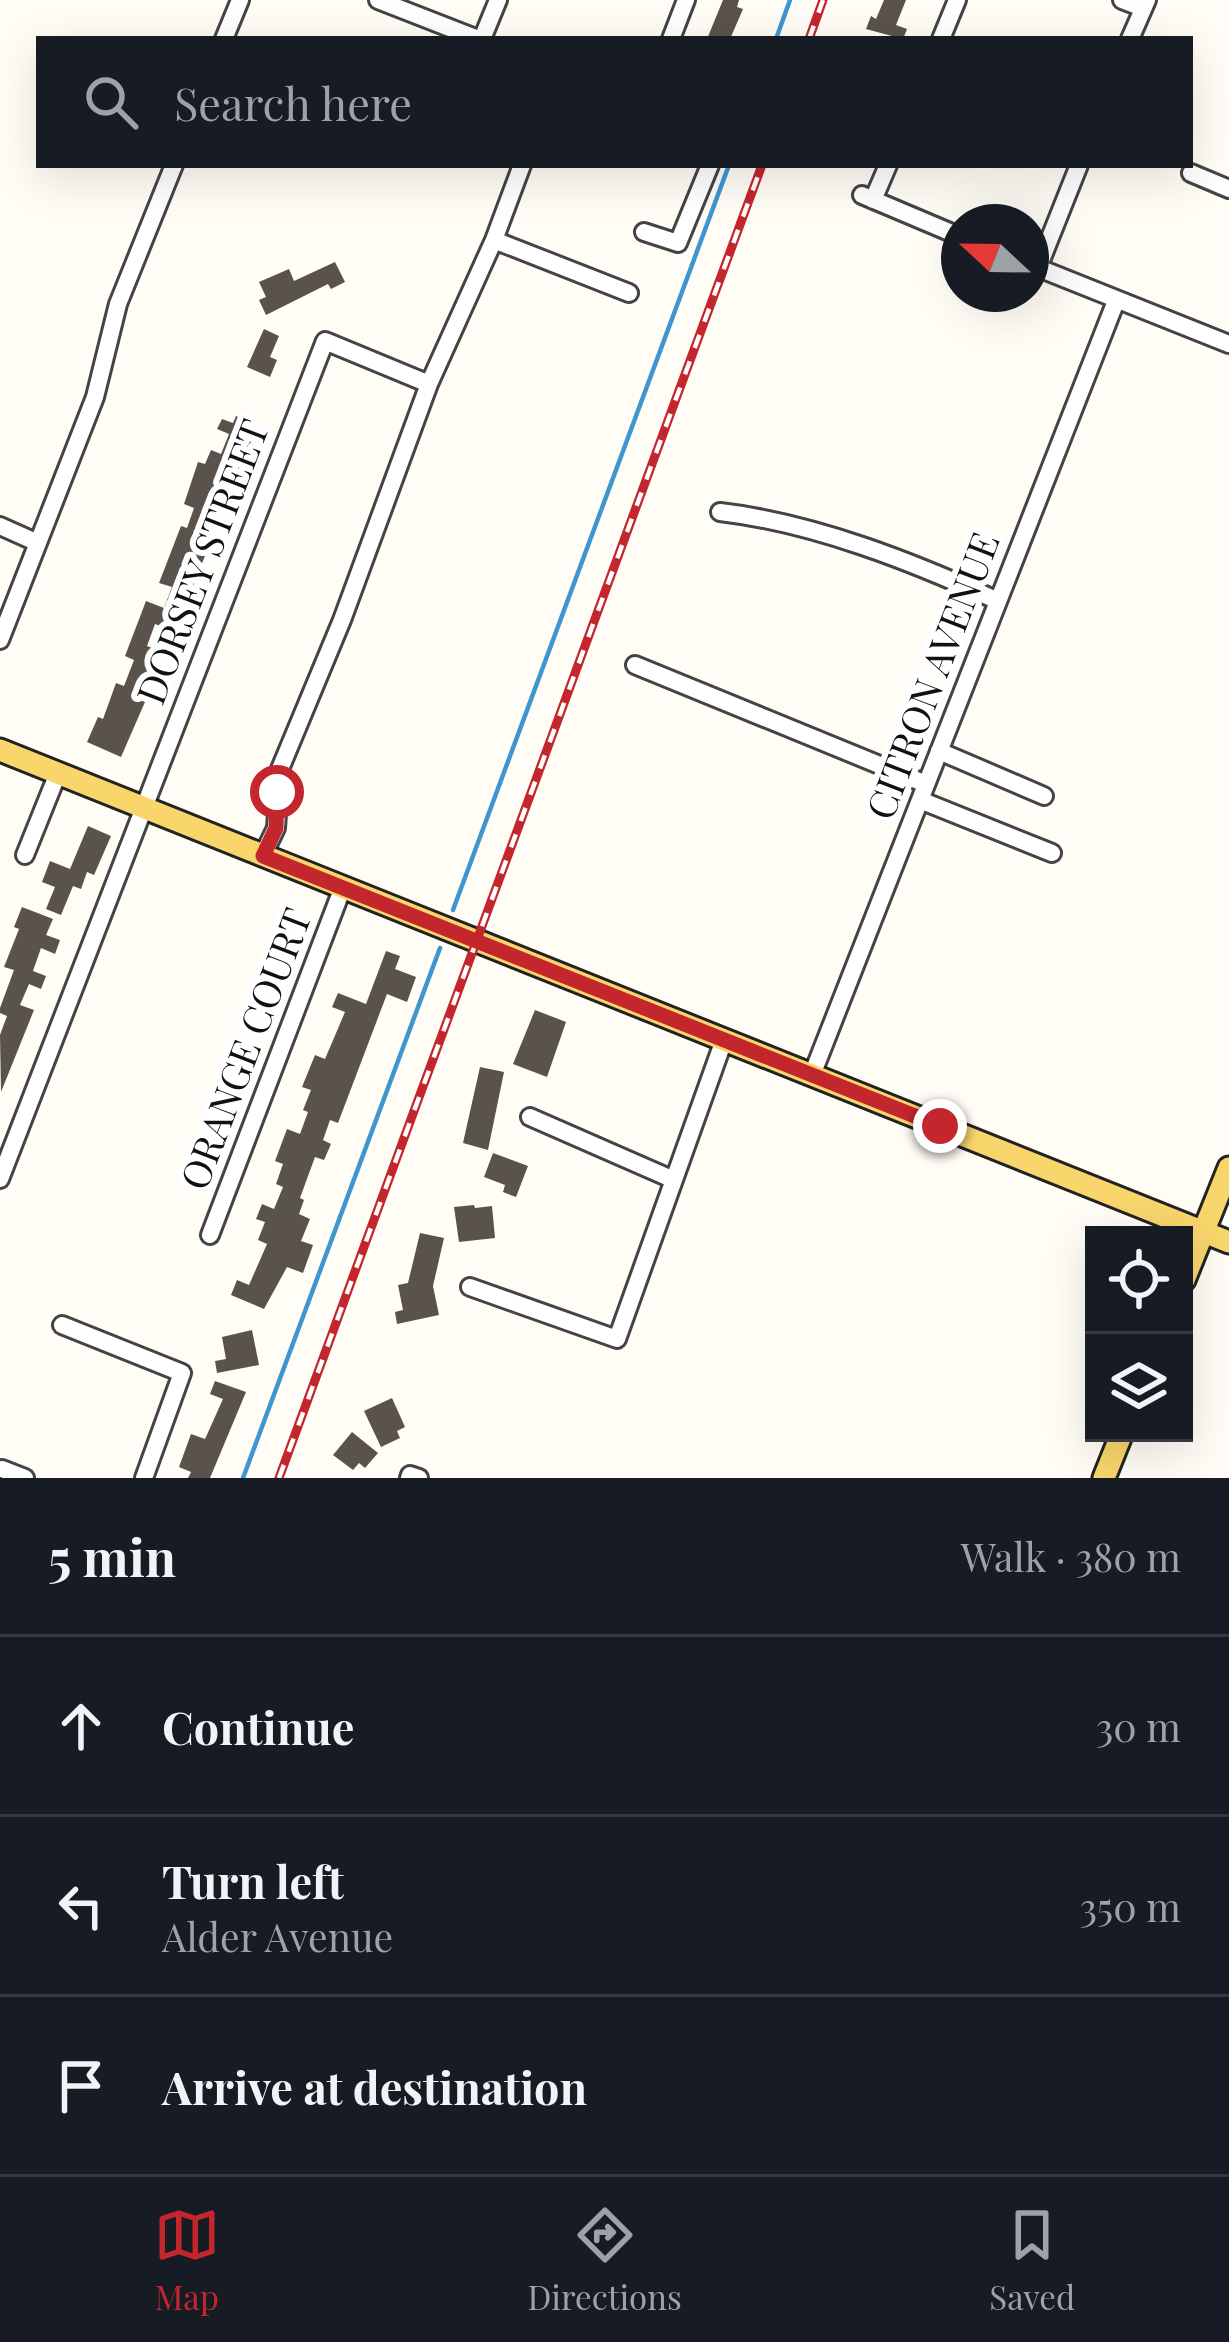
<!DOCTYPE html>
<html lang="en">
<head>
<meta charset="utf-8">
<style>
	body { margin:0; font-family:"Playfair Display",serif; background:#20242c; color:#f1f3f6 }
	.controls { position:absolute; right:36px; bottom:36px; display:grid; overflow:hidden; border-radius:0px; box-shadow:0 12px 48px #0002 }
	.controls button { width:108px; height:108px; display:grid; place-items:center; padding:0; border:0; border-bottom:3px solid #363941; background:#171b24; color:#f1f3f6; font:60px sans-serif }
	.compass { position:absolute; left:941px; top:204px; width:108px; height:108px; border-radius:50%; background:#171b24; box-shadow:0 12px 48px #0002; rotate:292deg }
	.stop { position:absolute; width:36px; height:36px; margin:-27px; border:9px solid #c4262e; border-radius:50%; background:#fff }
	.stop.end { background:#c4262e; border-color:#fff; box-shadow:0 3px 12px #0008 }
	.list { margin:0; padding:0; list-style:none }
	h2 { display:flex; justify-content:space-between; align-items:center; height:156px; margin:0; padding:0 48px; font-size:51px }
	h2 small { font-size:39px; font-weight:400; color:#9ea1a6 }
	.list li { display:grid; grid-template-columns:78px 1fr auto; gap:36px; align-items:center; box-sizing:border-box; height:180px; padding:0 48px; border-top:3px solid #363941 }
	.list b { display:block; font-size:45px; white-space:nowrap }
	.list p { margin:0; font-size:39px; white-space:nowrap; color:#9ea1a6 }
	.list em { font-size:39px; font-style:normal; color:#9ea1a6 }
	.icon { flex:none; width:66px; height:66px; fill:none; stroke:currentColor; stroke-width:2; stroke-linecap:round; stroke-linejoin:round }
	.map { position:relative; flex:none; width:1229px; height:1478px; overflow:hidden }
	.search { position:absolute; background:#171b24; box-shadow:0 12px 48px #0002; left:36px; right:36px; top:36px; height:132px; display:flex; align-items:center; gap:30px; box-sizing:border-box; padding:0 42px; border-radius:0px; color:#9ea1a6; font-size:45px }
	.sheet { height:696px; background:#171b24 }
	nav { display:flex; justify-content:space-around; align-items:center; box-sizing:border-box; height:168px; border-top:3px solid #363941; background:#171b24; font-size:33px; color:#9ea1a6 }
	nav a { display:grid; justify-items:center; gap:6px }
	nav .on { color:#c4262e }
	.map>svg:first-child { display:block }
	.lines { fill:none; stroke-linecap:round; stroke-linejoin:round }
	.stream { stroke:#3f96cf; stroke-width:4.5 }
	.building { fill:#5a524d }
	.minor-casing { stroke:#444; stroke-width:22 }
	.major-casing { stroke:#222; stroke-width:27 }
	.minor { stroke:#fff; stroke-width:16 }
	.major { stroke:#f9d66b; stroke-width:21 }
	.rail-casing { stroke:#c4262e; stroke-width:9 }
	.rail { stroke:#fff; stroke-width:4.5; stroke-dasharray:14; stroke-linecap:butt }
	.route { stroke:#c4262e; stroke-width:15 }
	.labels { text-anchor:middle; stroke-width:12; stroke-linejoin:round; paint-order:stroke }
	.street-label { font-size:39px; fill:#111; stroke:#fff }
</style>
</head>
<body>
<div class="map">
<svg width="1229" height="1478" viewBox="0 0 1229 1478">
	<rect width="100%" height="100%" fill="#fffdf5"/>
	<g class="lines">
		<path class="stream" d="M776 39 790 0
			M453 910 729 165
			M243 1478 440 948"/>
	</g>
	<path class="building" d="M723 0H739L737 7 743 9 730 39H707Z
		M884 0H906L896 25 907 29 903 39 866 29 871 16 876 19Z
		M335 262 345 282 331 289 328 284 266 315 259 300 266 297 259 282 289 269 294 281Z
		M264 329 279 336 270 357 277 360 270 377 247 367Z
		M236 416 252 422 245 439 251 442 236 479 224 474 203 534 212 538 175 632 155 624 147 646 157 650 140 693 148 695 121 757 87 742 98 717 103 719 116 683 124 686 134 660 125 656 146 601 164 608 172 587 159 583 181 526 187 528 194 508 184 504 198 462 205 464 211 450 221 454 229 434 217 429 222 419 233 423Z
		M88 826 111 836 94 875 87 872 81 889 73 886 61 915 46 909 55 887 42 882 50 861 70 869Z
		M22 907 53 919 46 935 60 940 55 954 41 948 33 971 46 976 41 989 29 984 20 1005 34 1010 1 1092 0 1035 7 1016 0 1013V1008L14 970 4 967 19 929 14 927Z
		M386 951 400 956 395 969 416 977 407 1002 387 994 338 1123 330 1120 323 1140 331 1144 324 1160 315 1157 300 1198 304 1200 299 1214 310 1219 301 1241 313 1245 303 1273 287 1267 264 1309 231 1295 237 1280 249 1285 267 1244 258 1240 265 1222 256 1219 262 1204 274 1209 283 1187 276 1184 283 1164 275 1161 287 1129 300 1134 308 1112 303 1110 311 1090 302 1087 315 1055 325 1059 345 1012 332 1007 338 993 366 1004Z
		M535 1010 566 1022 547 1077 513 1064Z
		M480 1067 504 1072 488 1150 463 1143Z
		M493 1153 528 1166 516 1197 503 1192 505 1185 484 1177Z
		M474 1205 475 1208 492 1206 495 1238 459 1242 454 1207Z
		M420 1233 444 1238 433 1286 439 1315 397 1324 395 1312 403 1310 398 1285 408 1283Z
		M252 1330 259 1365 217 1373 215 1361 226 1359 222 1337Z
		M215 1381 246 1392 210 1478H188L191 1472 179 1467 191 1434 205 1439 223 1399 210 1394Z
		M392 1398 405 1427 397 1431 400 1438 381 1447 364 1411Z
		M352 1432 378 1453 365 1468 359 1463 353 1470 333 1455Z"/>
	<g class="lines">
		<g class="minor-casing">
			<path id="minor" d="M378 0 478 39
				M1122 0 1143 8
				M224 39 240 0
				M482 39 498 0
				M671 39 686 0
				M941 39 957 0
				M1130 39 1147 0
				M1191 173 1229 189
				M862 195 959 236
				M873 200 888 165
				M644 232 678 243 710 165
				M494 240 629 293
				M1031 265 1229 344
				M1038 268 1079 165
				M720 512C814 523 913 562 998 601
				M0 526 38 543
				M0 640 95 397 118 304 174 165
				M635 665 926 784
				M939 751 1044 796
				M920 800 1052 853
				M25 855 58 773
				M263 855 276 828 280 769 342 620 429 384 494 240 522 165
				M812 1075 1116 301
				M530 1117 674 1180
				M0 1179 325 341 429 384
				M210 1235 343 887
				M470 1287 617 1339 724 1040
				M62 1325 182 1373 144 1478
				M2 1469 25 1478
				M409 1478 410 1475 419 1478"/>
		</g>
		<g class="major-casing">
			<path id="major" d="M0 750 1229 1242
				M1184 1280 1229 1168
				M1104 1478 1122 1433"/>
		</g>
		<use href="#minor" class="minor"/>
		<use href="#major" class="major"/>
		<g class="rail-casing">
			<path id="rail" d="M809 39 823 0
				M279 1478 762 165"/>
		</g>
		<use href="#rail" class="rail"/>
	</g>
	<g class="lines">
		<path class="route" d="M277 792 276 828 263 856 940 1126"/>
	</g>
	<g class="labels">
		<g class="street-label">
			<text transform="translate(203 562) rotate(-69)" y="14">DORSEY STREET</text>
			<text transform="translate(933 676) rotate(-69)" y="14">CITRON AVENUE</text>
			<text transform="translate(246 1049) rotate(-69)" y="14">ORANGE COURT</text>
		</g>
	</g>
</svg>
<div class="controls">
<button><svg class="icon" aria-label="locate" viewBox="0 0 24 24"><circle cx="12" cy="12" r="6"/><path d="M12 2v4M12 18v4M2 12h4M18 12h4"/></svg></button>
<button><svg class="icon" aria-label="layers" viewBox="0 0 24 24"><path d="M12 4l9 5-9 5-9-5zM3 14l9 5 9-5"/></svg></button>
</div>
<svg class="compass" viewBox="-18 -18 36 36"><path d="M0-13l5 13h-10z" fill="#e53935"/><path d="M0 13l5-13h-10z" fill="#9ea1a6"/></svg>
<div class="stop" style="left:277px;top:792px"></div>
<div class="stop end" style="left:940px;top:1126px"></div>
<div class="search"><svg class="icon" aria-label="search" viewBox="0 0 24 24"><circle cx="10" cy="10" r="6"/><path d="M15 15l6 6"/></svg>Search here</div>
</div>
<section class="sheet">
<h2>5 min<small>Walk · 380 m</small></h2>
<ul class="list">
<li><svg class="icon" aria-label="ahead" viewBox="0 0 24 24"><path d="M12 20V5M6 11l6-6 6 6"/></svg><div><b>Continue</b></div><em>30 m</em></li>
<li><svg class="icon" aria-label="left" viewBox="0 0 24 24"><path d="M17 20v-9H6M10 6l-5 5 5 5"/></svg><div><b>Turn left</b><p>Alder Avenue</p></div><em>350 m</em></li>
<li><svg class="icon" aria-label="arrive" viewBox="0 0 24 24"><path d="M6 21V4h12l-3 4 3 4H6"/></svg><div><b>Arrive at destination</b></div></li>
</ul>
</section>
<nav>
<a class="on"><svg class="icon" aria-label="map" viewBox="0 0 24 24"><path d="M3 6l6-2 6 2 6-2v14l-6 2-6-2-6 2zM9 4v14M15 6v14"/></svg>Map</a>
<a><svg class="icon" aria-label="directions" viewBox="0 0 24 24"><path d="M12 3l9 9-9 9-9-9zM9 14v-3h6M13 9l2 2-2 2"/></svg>Directions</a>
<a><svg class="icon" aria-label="saved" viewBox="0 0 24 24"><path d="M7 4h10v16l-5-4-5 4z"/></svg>Saved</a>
</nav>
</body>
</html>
